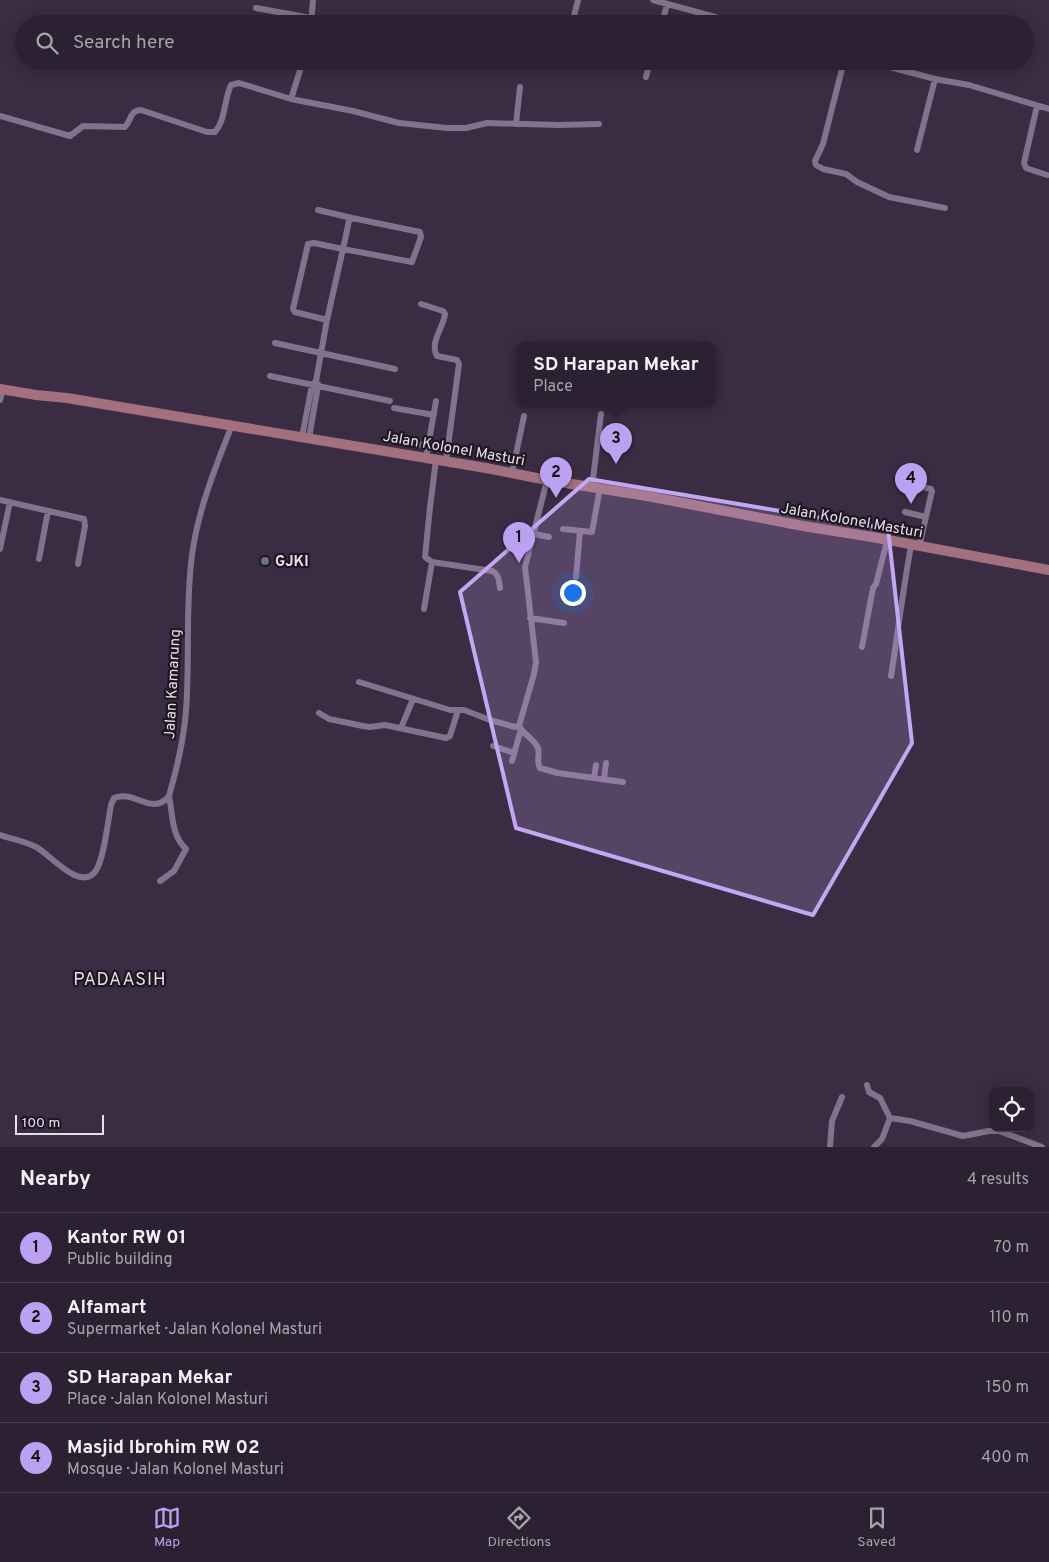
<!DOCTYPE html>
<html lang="en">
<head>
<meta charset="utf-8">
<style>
	body { margin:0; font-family:Overpass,sans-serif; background:#34293a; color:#f1f3f6 }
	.controls { position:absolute; right:15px; bottom:15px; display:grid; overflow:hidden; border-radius:10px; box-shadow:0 2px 12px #0003 }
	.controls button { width:45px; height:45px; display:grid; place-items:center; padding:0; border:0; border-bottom:1px solid #483e4d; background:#2c2132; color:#f1f3f6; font:25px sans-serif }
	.scale { position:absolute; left:15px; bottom:12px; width:89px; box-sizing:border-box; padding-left:5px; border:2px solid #e6deec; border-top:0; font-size:14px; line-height:18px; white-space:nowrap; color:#e6deec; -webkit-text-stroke:4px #1e1721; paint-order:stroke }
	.you { position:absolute; left:572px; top:592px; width:18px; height:18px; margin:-12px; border:4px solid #fff; border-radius:50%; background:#1a73e8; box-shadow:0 0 0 8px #1a73e833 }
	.badge { display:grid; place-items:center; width:32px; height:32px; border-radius:50%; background:#bca0f2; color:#111; font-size:16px; font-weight:700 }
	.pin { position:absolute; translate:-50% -41px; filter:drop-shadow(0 1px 2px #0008) }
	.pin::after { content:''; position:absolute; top:26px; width:18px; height:15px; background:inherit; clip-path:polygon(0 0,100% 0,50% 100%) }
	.popup { position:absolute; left:516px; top:342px; width:200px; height:65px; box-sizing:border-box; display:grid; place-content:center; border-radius:10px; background:#2c2132; filter:drop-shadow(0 1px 4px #0005); font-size:16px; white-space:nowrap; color:#a6a3ac }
	.popup b { font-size:19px; color:#f1f3f6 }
	.popup::after { content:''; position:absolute; left:50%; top:100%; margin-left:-10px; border:10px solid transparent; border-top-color:#2c2132 }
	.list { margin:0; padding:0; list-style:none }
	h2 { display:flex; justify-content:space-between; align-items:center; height:65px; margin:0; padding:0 20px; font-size:21px }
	h2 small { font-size:16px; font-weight:400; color:#a6a3ac }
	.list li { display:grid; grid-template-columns:32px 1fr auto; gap:15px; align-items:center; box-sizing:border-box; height:70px; padding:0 20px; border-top:1px solid #483e4d }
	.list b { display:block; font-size:19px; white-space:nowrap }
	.list p { margin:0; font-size:16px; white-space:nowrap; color:#a6a3ac }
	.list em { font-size:16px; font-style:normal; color:#a6a3ac }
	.icon { flex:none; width:28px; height:28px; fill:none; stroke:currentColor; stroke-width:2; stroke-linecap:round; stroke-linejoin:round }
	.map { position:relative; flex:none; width:1049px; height:1147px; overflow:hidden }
	.search { position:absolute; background:#2c2132; box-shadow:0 2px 12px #0003; left:15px; right:15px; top:15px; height:55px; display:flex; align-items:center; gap:12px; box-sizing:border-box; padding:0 18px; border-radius:28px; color:#a6a3ac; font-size:19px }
	.sheet { height:345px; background:#2c2132 }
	nav { display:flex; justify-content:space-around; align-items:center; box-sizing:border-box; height:70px; border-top:1px solid #483e4d; background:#2c2132; font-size:14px; color:#a6a3ac }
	nav a { display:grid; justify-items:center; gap:2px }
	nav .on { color:#bca0f2 }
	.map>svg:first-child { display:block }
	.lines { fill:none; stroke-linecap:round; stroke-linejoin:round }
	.minor { stroke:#82728c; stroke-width:6 }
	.primary { stroke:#a2707e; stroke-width:10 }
	.marked { fill:#c3a7f2; fill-opacity:0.2; stroke:#c3a7f2; stroke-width:4; stroke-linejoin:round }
	.worship-dot { fill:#6b7280; stroke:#1e1721; stroke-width:2 }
	.labels { text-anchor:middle; stroke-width:4.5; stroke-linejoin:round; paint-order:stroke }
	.street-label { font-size:15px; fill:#e6deec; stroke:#1e1721 }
	.poi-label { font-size:15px; font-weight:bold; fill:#e6deec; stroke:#1e1721; text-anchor:start }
	.quarter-label { font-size:18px; letter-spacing:1px; fill:#e6deec; stroke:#1e1721 }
</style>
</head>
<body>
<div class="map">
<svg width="1049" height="1147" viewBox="0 0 1049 1147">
	<rect width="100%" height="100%" fill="#3a2c42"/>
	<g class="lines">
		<path class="minor" d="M653 0 741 24
			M256 8 311 18
			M311 24 313 0
			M572 24 578 0
			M662 24 667 4
			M844 61 823 144 815 161 816 165 823 169 846 174 857 182 889 197 945 208
			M867 61 935 79 969 85 1049 109
			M646 77 650 61
			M291 99 353 111 399 123 447 128H466L487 123 558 125 599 124
			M1037 106 1024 163 1026 168 1047 175
			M0 116 70 136 83 126 125 127C131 121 130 110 141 110L207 132H215C226 119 224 99 231 85L239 83 291 99 303 61
			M516 124 520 87
			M917 150 935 79
			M318 210 352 218
			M421 304 443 311 445 314C444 327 429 343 437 356L457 360 459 364 446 461
			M275 343 321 353 327 320 295 312 293 309 308 244 314 243 343 249 349 221 352 218 420 232 421 237 412 262 343 249 327 320
			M270 376 390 401
			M0 400 3 389
			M394 408 434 415
			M302 437 312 385 316 381 321 353 395 369
			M309 438 318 386V384
			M388 439 428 446
			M426 458 436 401
			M436 460 430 507 425 557 432 562 492 571C499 574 499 581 500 588
			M512 473 524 416
			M547 480 525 567 536 662 534 674 519 726C524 735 534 739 538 748 540 755 536 762 540 768L558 773 623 782
			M592 487 601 414
			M0 500 84 519 85 526 78 564
			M905 512 926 517
			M563 529 592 532 600 488
			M534 534 549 537
			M919 547 932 491 931 489 923 487
			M0 549 10 502
			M39 559 48 511
			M576 577 580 531
			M424 609 432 562
			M530 618 564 623
			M862 647 873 588 876 584 887 541
			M891 676C898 632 903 589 911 546
			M359 682 450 710H464L490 720 515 727 519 726
			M319 713 329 719 363 726 370 727 385 725 446 738 450 736 458 710
			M401 728 413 699
			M493 746 514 753
			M512 761 521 729
			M594 778 596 765
			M604 779 606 763
			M0 835C12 839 25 841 36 847 50 854 79 891 95 872 104 861 108 820 111 805L114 798C134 789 152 817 169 796 177 768 184 739 186 711 190 659 185 607 192 555 198 510 215 468 232 425
			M160 881 174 871 186 849C171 835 173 815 169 796
			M867 1085 869 1092 880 1098 890 1118
			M830 1147 832 1121 842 1097
			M874 1147 882 1139 890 1118 910 1121 963 1136 989 1131H999L1042 1147"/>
		<path class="primary" d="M0 389 36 395 67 398 486 468 547 480 647 496 803 526 872 537 1049 570"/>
	</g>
	<path class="marked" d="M589 479 888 529 912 743 813 915 516 828 460 592Z"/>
	<circle class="worship-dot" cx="265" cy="561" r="5"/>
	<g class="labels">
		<g class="street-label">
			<text transform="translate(454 448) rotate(10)" y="5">Jalan Kolonel Masturi</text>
			<text transform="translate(852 520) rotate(10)" y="5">Jalan Kolonel Masturi</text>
			<text transform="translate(172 684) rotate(-87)" y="5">Jalan Kamarung</text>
		</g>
		<g class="poi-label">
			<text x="275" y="566">GJKI</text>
		</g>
		<g class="quarter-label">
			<text x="120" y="985">PADAASIH</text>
		</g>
	</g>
</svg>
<div class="controls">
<button><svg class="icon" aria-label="locate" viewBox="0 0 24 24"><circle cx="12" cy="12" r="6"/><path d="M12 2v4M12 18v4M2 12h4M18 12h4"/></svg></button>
</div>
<div class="scale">100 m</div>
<div class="you"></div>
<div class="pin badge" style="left:519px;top:563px">1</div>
<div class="pin badge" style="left:556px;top:498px">2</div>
<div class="pin badge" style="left:616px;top:464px">3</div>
<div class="popup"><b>SD Harapan Mekar</b>Place</div>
<div class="pin badge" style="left:911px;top:504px">4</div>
<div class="search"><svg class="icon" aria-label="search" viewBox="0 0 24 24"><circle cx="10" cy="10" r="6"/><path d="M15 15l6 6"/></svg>Search here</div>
</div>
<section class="sheet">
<h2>Nearby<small>4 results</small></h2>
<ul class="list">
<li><span class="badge">1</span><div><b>Kantor RW 01</b><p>Public building</p></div><em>70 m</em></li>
<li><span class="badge">2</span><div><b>Alfamart</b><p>Supermarket · Jalan Kolonel Masturi</p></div><em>110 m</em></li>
<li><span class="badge">3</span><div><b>SD Harapan Mekar</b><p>Place · Jalan Kolonel Masturi</p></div><em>150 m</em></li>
<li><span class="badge">4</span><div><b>Masjid Ibrohim RW 02</b><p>Mosque · Jalan Kolonel Masturi</p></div><em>400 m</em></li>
</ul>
</section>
<nav>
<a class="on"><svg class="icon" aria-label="map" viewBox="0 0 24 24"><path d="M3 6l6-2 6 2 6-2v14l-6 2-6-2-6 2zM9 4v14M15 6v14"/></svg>Map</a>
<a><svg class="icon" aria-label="directions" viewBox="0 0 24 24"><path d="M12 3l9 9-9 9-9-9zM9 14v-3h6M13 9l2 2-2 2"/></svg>Directions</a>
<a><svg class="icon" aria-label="saved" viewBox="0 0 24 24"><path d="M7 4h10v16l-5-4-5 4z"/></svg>Saved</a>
</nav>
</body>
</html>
